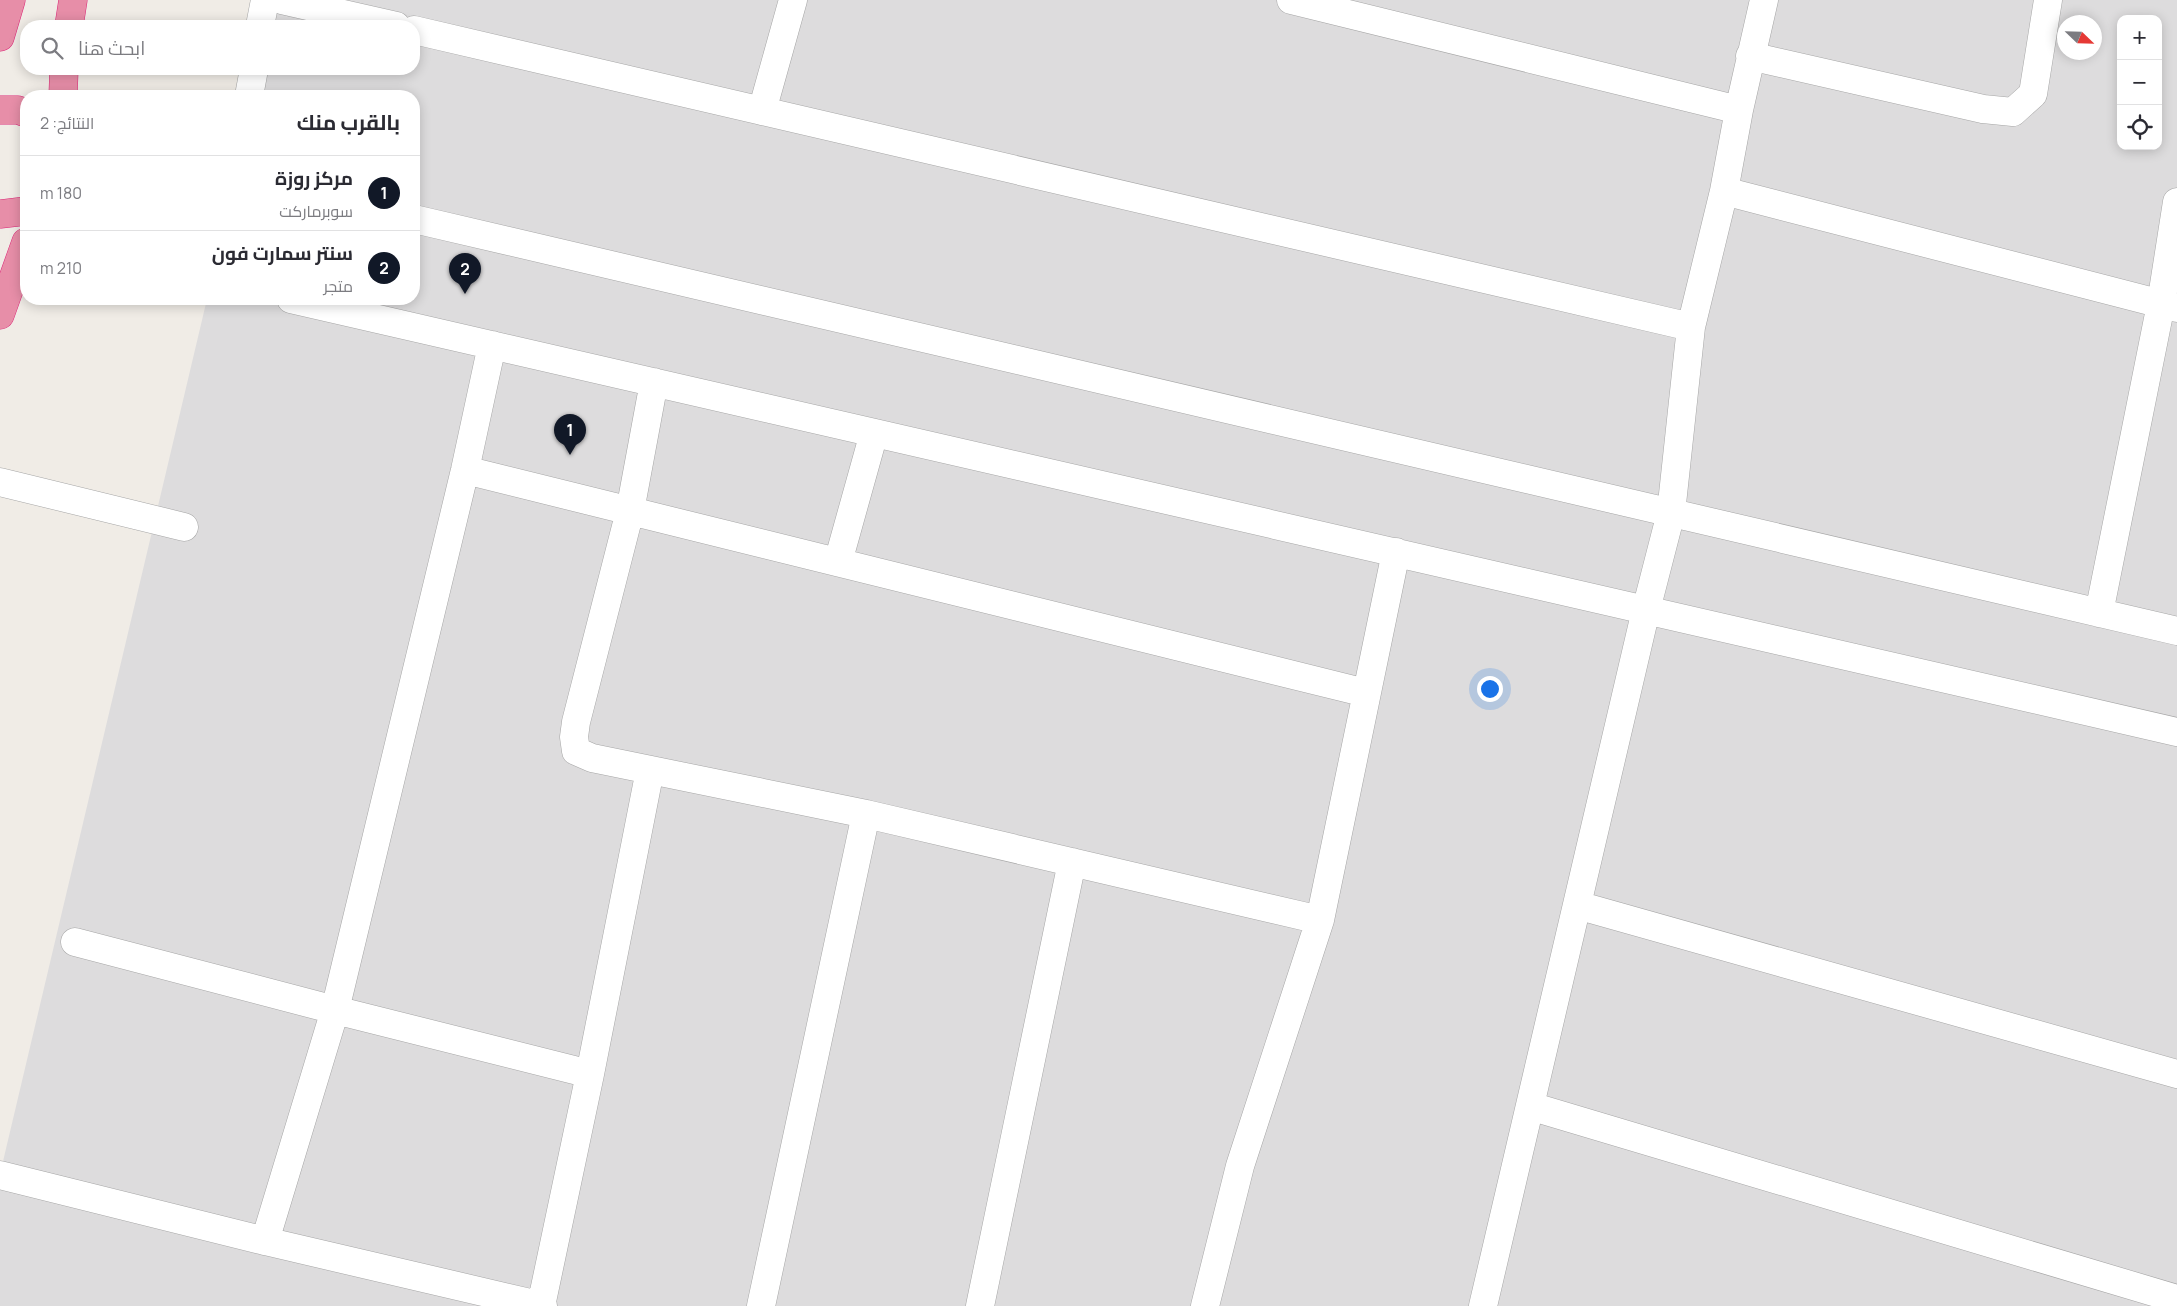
<!DOCTYPE html>
<html lang="ar">
<head>
<meta charset="utf-8">
<style>
	body { margin:0; font-family:Manrope,Cairo,sans-serif; background:#f2f2f3; color:#2b2b33; direction:rtl }
	.controls { position:absolute; right:15px; top:15px; display:grid; overflow:hidden; border-radius:10px; box-shadow:0 2px 12px #0003 }
	.controls button { width:45px; height:45px; display:grid; place-items:center; padding:0; border:0; border-bottom:1px solid #e1e1e2; background:#fff; color:#2b2b33; font:25px sans-serif }
	.compass { position:absolute; left:2057px; top:15px; width:45px; height:45px; border-radius:50%; background:#fff; box-shadow:0 2px 12px #0003; rotate:113deg }
	.you { position:absolute; left:1489px; top:688px; width:18px; height:18px; margin:-12px; border:4px solid #fff; border-radius:50%; background:#1a73e8; box-shadow:0 0 0 8px #1a73e833 }
	.badge { display:grid; place-items:center; width:32px; height:32px; border-radius:50%; background:#111827; color:#fff; font-size:16px; font-weight:700 }
	.pin { position:absolute; translate:-50% -41px; filter:drop-shadow(0 1px 2px #0008) }
	.pin::after { content:''; position:absolute; top:26px; width:18px; height:15px; background:inherit; clip-path:polygon(0 0,100% 0,50% 100%) }
	.list { margin:0; padding:0; list-style:none }
	h2 { display:flex; justify-content:space-between; align-items:center; height:65px; margin:0; padding:0 20px; font-size:21px }
	h2 small { font-size:16px; font-weight:400; color:#7c7c81 }
	.list li { display:grid; grid-template-columns:32px 1fr auto; gap:15px; align-items:center; box-sizing:border-box; height:75px; padding:0 20px; border-top:1px solid #e1e1e2 }
	.list b { display:block; font-size:19px; white-space:nowrap }
	.list p { margin:0; font-size:16px; white-space:nowrap; color:#7c7c81 }
	.list em { font-size:16px; font-style:normal; color:#7c7c81 }
	.icon { flex:none; width:28px; height:28px; fill:none; stroke:currentColor; stroke-width:2; stroke-linecap:round; stroke-linejoin:round }
	.map { position:relative; flex:none; width:2177px; height:1306px; overflow:hidden; direction:ltr }
	.search { position:absolute; background:#fff; box-shadow:0 2px 12px #0003; left:20px; top:20px; width:400px; height:55px; display:flex; align-items:center; gap:12px; box-sizing:border-box; padding:0 18px; border-radius:20px; color:#7c7c81; font-size:19px }
	.panel { position:absolute; background:#fff; box-shadow:0 2px 12px #0003; left:20px; top:90px; width:400px; height:215px; border-radius:20px; direction:rtl }
	.map>svg:first-child { display:block }
	.residential { fill:#dddcdd; fill-rule:evenodd }
	.lines { fill:none; stroke-linecap:round; stroke-linejoin:round }
	.minor-casing { stroke:#a6a6a6; stroke-width:29 }
	.highway-casing { stroke:#db2677; stroke-width:29 }
	.minor { stroke:#fff; stroke-width:28 }
	.highway { stroke:#e78ea8; stroke-width:28 }
</style>
</head>
<body>
<div class="map">
<svg width="2177" height="1306" viewBox="0 0 2177 1306">
	<rect width="100%" height="100%" fill="#f0ece6"/>
	<path class="residential" d="M278 0H2177V1306H0V1174L207 299H414V96H255L262 69H414V26H272ZM2121 19H2158V146H2121ZM2064 22H2094V52H2064Z"/>
	<g class="lines">
		<g class="minor-casing">
			<path id="minor" d="M282 0 396 26
				M1291 0 1739 110
				M260 26 265 0
				M414 30 1691 327
				M1750 56 1983 109 2013 112 2033 94 2048 0
				M249 96 254 69
				M762 111 793 0
				M1724 191 2177 308
				M414 219 2177 631
				M291 299 2177 732
				M654 382 630 511 576 722 574 737 576 751 592 758 866 814 1320 920
				M465 470 1366 693
				M0 482 184 527
				M838 562 874 433
				M2099 613 2161 304 2177 202
				M1577 905 2177 1074
				M75 942 335 1010 590 1074
				M1530 1106 2177 1299
				M0 1175 265 1241 543 1306
				M265 1241 335 1010 465 470 492 345
				M541 1306 590 1074 650 770
				M761 1306 866 814
				M980 1306 1072 862
				M1205 1306 1240 1166 1320 920 1396 552
				M1483 1306 1646 610 1671 513 1691 327 1724 191 1739 110 1764 0"/>
		</g>
		<g class="highway-casing">
			<path id="highway" d="M69 26 73 0
				M0 37 11 0
				M63 96 64 69
				M0 110H18L26 113
				M0 214 26 211
				M0 315 26 242"/>
		</g>
		<use href="#minor" class="minor"/>
		<use href="#highway" class="highway"/>
	</g>
</svg>
<div class="controls">
<button>+</button>
<button>−</button>
<button><svg class="icon" aria-label="locate" viewBox="0 0 24 24"><circle cx="12" cy="12" r="6"/><path d="M12 2v4M12 18v4M2 12h4M18 12h4"/></svg></button>
</div>
<svg class="compass" viewBox="-18 -18 36 36"><path d="M0-13l5 13h-10z" fill="#e53935"/><path d="M0 13l5-13h-10z" fill="#7c7c81"/></svg>
<div class="you"></div>
<div class="pin badge" style="left:570px;top:455px">1</div>
<div class="pin badge" style="left:465px;top:294px">2</div>
<div class="search"><svg class="icon" aria-label="search" viewBox="0 0 24 24"><circle cx="10" cy="10" r="6"/><path d="M15 15l6 6"/></svg>ابحث هنا</div>
<section class="panel">
<h2>بالقرب منك<small>النتائج: 2</small></h2>
<ul class="list">
<li><span class="badge">1</span><div><b>مركز روزة</b><p>سوبرماركت</p></div><em>180 m</em></li>
<li><span class="badge">2</span><div><b>سنتر سمارت فون</b><p>متجر</p></div><em>210 m</em></li>
</ul>
</section>
</div>
</body>
</html>
